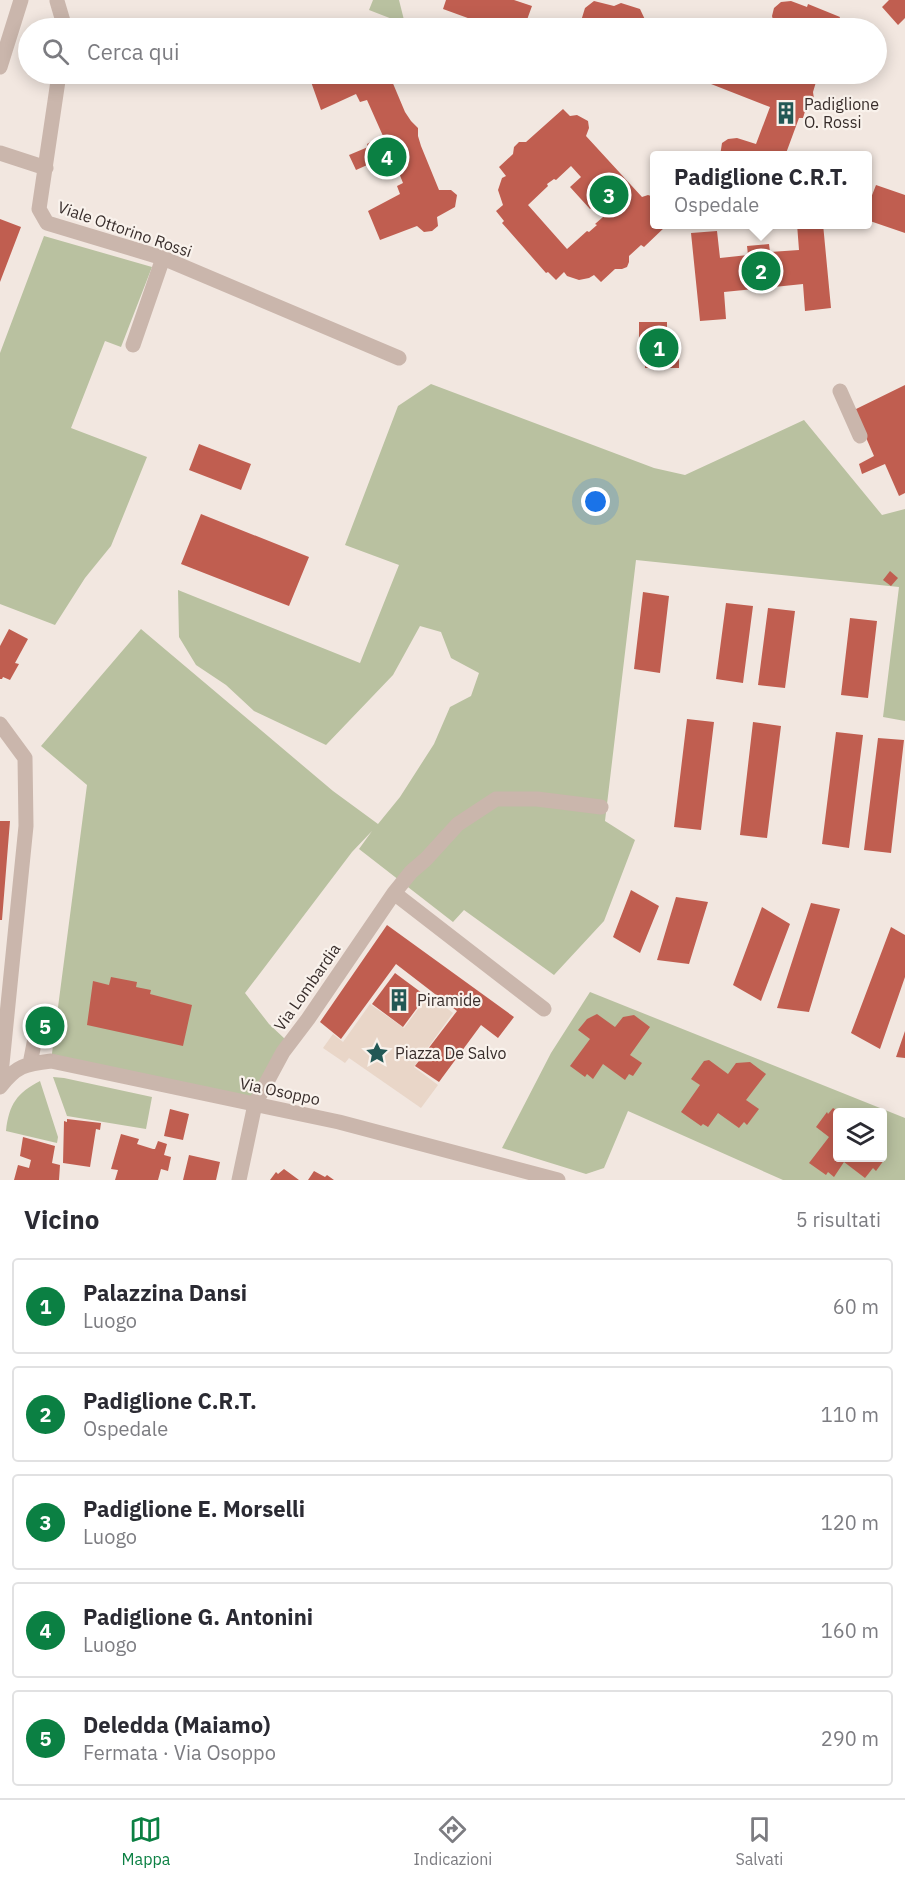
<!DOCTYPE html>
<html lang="it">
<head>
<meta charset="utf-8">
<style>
	body { margin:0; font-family:"IBM Plex Sans",sans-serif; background:#f2f2f3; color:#2b2b33 }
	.controls { position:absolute; right:18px; bottom:18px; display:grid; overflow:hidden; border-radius:6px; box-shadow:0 3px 15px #0003 }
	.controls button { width:54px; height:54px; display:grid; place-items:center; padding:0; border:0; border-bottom:2px solid #e1e1e2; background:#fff; color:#2b2b33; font:30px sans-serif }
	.you { position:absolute; left:596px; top:502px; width:21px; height:21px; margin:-15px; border:4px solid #fff; border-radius:50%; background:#1a73e8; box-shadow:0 0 0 9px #1a73e833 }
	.badge { display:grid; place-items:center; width:39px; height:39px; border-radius:50%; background:#0b8043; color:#fff; font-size:20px; font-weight:700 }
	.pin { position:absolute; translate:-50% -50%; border:3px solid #fff; box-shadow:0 2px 6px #0006 }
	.popup { position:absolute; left:650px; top:151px; width:222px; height:78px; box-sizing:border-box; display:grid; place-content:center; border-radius:6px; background:#fff; filter:drop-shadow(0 2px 4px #0005); font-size:20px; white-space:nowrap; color:#7c7c81 }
	.popup b { font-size:22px; color:#2b2b33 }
	.popup::after { content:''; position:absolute; left:50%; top:100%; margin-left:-12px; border:12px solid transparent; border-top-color:#fff }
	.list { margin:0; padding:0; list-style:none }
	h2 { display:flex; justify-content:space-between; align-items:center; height:78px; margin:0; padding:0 24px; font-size:26px }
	h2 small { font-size:20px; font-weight:400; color:#7c7c81 }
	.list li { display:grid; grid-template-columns:39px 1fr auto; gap:18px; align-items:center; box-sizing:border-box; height:96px; margin:0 12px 12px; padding:0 12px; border:2px solid #e1e1e2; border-radius:6px }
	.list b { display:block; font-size:22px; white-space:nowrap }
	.list p { margin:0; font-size:20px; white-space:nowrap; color:#7c7c81 }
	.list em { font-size:20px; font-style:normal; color:#7c7c81 }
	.icon { flex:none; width:33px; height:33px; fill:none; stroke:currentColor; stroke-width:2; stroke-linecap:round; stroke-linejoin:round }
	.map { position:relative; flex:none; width:905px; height:1180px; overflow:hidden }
	.search { position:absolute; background:#fff; box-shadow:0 3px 15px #0003; left:18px; right:18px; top:18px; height:66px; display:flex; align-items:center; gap:15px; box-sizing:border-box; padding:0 21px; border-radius:33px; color:#7c7c81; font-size:22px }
	.sheet { height:618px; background:#fff }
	nav { display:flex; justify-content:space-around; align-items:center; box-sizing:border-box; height:84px; border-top:2px solid #e1e1e2; background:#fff; font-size:16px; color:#7c7c81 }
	nav a { display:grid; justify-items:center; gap:3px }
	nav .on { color:#0b8043 }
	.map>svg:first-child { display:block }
	.green { fill:#b9c1a0; fill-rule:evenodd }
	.plaza { fill:#e9d6c8 }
	.building { fill:#c05e50; fill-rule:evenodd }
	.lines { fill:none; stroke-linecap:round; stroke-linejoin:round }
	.minor { stroke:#cab6ac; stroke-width:15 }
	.labels { text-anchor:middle; stroke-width:4.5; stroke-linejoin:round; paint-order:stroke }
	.poi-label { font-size:16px; fill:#382d2b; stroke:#f9f2ec; text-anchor:start }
	.street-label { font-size:16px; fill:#382d2b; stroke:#f9f2ec }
</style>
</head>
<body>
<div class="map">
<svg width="905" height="1180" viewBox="0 0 905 1180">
	<rect width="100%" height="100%" fill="#f2e7e0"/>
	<path class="green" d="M373 0H399L405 24 369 10Z
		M44 236 152 267 121 347 105 341 71 428 147 457 111 546 85 578 55 625 0 604V353Z
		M431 384 654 468 685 475 804 420 882 515 905 509V721L883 717 899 587 636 560 605 821 635 840 604 921 554 975 464 910 453 922 359 849 372 831 352 852 245 993 269 1024 285 1039 255 1104 51 1061 87 785 41 746 141 629 333 791 378 824 400 797 434 744 450 707 471 696 479 673 451 658 441 632 420 626 393 675 326 745 254 711 226 685 196 665 179 637 178 590 360 663 399 565 345 545 398 406Z
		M590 992 905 1118V1180H783L628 1111 604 1168 586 1174 502 1148 551 1053ZM838 1112H882V1158H838Z
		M53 1077 64 1078 152 1097 146 1129 67 1116Z
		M40 1081 58 1137 57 1143 6 1131C9 1104 17 1093 40 1081Z"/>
	<path class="plaza" d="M429 994 453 1013 414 1067 438 1085 421 1108 349 1058 345 1063 323 1048 333 1034 343 1042 370 1004 404 1028Z"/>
	<path class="building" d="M446 0H514L532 6 524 28H486L487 25 443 9Z
		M889 0H905V18L898 25 882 7Z
		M594 1 614 6 621 3 640 9 648 26 647 28H582L581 21 585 8Z
		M791 1 807 7 808 4 840 17 836 28H779L774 24 772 16 774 8 781 2Z
		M320 74H389L405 112 411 121 418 128V136L421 146 439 190H451L457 195 455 207 437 217 438 226 432 231 424 232 417 226 380 240 368 211 400 194 397 186 403 183 393 158 376 165 374 162 356 170 349 155 368 147 367 144 383 136 367 100 360 102 356 94 321 110 310 79Z
		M714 74H815L813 81 816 82 813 92 814 99 812 104 806 108 803 118H799L785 156H720L722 143 728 139 737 138 756 144 770 107 711 84Z
		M563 109 570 116 577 115 588 121 589 128 586 136 642 197 648 195 654 197V224L666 226 644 247 641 245 629 256V262L627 267 622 269H615L601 282 594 275 589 278 579 280 567 276 564 272 556 280 548 272 546 273 502 223 504 221 496 211 503 205 498 190 502 178 506 176 499 167 513 154 514 147 519 142H526ZM571 166 581 177 570 187 590 209 601 199 611 210 595 224 597 225 589 232 587 231 567 249 528 205 548 186 547 184 554 179 556 180Z
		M876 185 905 195V233L867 220V208Z
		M0 219 21 227 0 282Z
		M797 224H823L831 308 805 311 803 284 724 292 726 319 700 321 691 233 717 231 720 258 748 255 747 246 769 244 770 252 799 250Z
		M639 322H667V339H679V368H645V358H639Z
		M905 385V493L899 496 885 464 862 474 859 464 874 456 854 410Z
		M199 444 251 464 241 490 189 470Z
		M201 514 309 557 289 606 181 564Z
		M890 571 898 578 891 586 883 580Z
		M643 592 669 596 660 673 634 669Z
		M726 603 753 606 743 683 716 679Z
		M768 608 795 611 785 688 758 685Z
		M850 618 877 621 868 698 841 695Z
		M9 629 28 639 15 663 19 664 10 680 3 677 2 679H0V646Z
		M687 719 714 722 701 830 674 827Z
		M753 722 781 726 767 838 740 835Z
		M836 732 863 735 849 848 822 844Z
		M878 738 904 740 891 853 864 850Z
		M0 821H10L2 920H0Z
		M631 890 659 906 640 953 613 937Z
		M676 897 708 902 689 964 657 960Z
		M811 903 840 909 809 1012 777 1008Z
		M762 907 790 924 761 1001 733 985Z
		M387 925 514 1017 498 1038 481 1025 439 1082 415 1066 457 1011 396 964 341 1039 320 1022Z
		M891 927 905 935V977L880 1049 851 1033Z
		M395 973 426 996 403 1027 372 1004Z
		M111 977 137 982 136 987 151 990 150 994 192 1005 183 1046 87 1025 93 981 109 985Z
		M597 1014 615 1027 623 1017 634 1015 650 1027 630 1055 642 1063 633 1076 629 1074 625 1080 603 1064 593 1079 587 1074 585 1077 570 1066 590 1039 578 1030 587 1019Z
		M905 1031V1058L896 1057Z
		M709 1060 728 1074 736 1063 750 1062 766 1074 746 1100 759 1109 747 1125 744 1122 739 1128 718 1113 708 1127 703 1124 701 1126 681 1112 700 1085 691 1079 704 1061Z
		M833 1108 838 1111V1158H881L884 1160 876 1171 873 1168 865 1178 844 1162 834 1177 828 1172 826 1175 809 1163 829 1137 816 1127 827 1112 828 1114Z
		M170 1109 189 1114 183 1140 164 1136Z
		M67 1119 101 1123 100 1130 96 1129 90 1167 63 1163 64 1121 67 1122Z
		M121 1134 139 1139 137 1144 153 1149H155L158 1141 167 1144 164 1155 171 1157 168 1171 161 1169 158 1180H115L118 1170 111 1169Z
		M23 1137 55 1146 52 1163 60 1165 59 1180H14L18 1165 29 1168 31 1160 20 1156Z
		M189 1155 220 1162 216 1180H183Z
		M284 1169 299 1180H270L276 1172 278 1174Z
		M314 1171 325 1177 327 1175 334 1180H308Z"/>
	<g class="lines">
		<path class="minor" d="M57 1 65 28
			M0 67 21 0
			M59 74 39 209 47 223 163 258 399 358
			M0 153 46 168
			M133 345 163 258
			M840 391 860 436
			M0 724 25 758 26 826 0 1084
			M394 893 544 1009
			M30 1064 38 1023
			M0 1087C16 1066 25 1064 51 1061L339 1122 558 1180
			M239 1180 255 1104 283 1052 308 1019 394 893 411 872 426 859 458 824 496 799H537L601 807"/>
	</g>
	<defs>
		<g id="building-bare" transform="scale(1.8)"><path d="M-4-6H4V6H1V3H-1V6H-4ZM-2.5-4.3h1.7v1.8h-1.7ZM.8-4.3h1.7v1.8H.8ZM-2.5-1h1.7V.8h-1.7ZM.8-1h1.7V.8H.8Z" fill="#225855" stroke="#f9f2ec" stroke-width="2.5" paint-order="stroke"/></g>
		<g id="sight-bare" transform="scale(1.8)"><path d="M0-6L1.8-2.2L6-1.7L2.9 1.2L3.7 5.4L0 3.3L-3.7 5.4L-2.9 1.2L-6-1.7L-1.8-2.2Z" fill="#225855" stroke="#f9f2ec" stroke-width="2.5" paint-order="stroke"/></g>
	</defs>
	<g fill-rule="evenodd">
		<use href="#building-bare" x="786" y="113"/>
		<use href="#building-bare" x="399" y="1000"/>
		<use href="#sight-bare" x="377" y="1053"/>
	</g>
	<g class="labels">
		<g class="poi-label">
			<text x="804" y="110">Padiglione<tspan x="804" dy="18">O. Rossi</tspan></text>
			<text x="417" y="1006">Piramide</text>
			<text x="395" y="1059">Piazza De Salvo</text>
		</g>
		<g class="street-label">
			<text transform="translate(125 229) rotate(19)" y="6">Viale Ottorino Rossi</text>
			<text transform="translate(307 987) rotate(-55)" y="6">Via Lombardia</text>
			<text transform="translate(280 1091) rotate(12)" y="6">Via Osoppo</text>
		</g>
	</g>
</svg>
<div class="controls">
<button><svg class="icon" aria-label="layers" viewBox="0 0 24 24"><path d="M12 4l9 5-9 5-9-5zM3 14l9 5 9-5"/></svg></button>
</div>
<div class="you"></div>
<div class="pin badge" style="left:659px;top:348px">1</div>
<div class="pin badge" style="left:761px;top:271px">2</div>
<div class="popup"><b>Padiglione C.R.T.</b>Ospedale</div>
<div class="pin badge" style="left:609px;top:195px">3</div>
<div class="pin badge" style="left:387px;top:157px">4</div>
<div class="pin badge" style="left:45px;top:1026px">5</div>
<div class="search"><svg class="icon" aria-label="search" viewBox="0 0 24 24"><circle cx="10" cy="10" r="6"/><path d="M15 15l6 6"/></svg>Cerca qui</div>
</div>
<section class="sheet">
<h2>Vicino<small>5 risultati</small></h2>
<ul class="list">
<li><span class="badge">1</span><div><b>Palazzina Dansi</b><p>Luogo</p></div><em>60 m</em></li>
<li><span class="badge">2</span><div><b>Padiglione C.R.T.</b><p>Ospedale</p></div><em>110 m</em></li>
<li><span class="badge">3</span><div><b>Padiglione E. Morselli</b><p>Luogo</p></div><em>120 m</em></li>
<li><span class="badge">4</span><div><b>Padiglione G. Antonini</b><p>Luogo</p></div><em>160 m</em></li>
<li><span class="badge">5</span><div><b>Deledda (Maiamo)</b><p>Fermata · Via Osoppo</p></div><em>290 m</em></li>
</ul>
</section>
<nav>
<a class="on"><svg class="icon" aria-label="map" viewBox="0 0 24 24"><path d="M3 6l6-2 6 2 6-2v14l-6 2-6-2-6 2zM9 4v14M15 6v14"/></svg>Mappa</a>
<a><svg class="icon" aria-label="directions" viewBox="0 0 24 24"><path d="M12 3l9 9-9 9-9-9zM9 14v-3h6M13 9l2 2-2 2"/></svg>Indicazioni</a>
<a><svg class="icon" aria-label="saved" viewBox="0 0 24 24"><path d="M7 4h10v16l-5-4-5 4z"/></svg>Salvati</a>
</nav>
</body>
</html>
